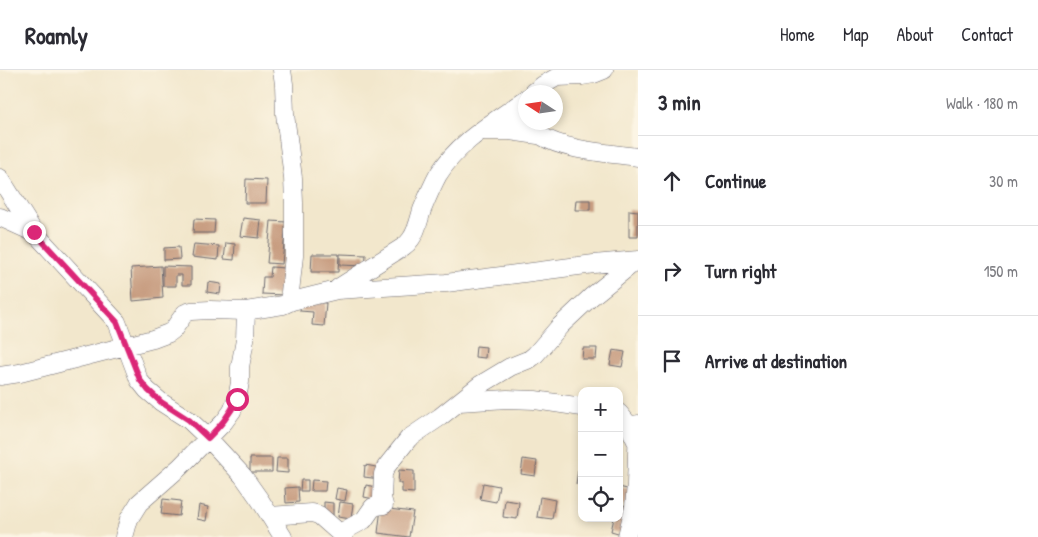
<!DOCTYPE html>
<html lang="en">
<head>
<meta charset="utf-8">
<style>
	body { margin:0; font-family:"Patrick Hand",sans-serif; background:#f7f7f7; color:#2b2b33 }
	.controls { position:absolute; right:15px; bottom:15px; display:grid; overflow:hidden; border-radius:10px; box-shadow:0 2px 8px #0003 }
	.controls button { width:45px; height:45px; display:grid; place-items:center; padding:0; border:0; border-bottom:1px solid #e1e1e2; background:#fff; color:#2b2b33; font:25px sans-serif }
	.compass { position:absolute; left:518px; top:15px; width:45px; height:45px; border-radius:50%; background:#fff; box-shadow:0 2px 8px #0003; rotate:282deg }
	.stop { position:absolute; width:15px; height:15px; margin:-11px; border:4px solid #db2777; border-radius:50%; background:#fff }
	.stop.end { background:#db2777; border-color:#fff; box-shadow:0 1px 5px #0008 }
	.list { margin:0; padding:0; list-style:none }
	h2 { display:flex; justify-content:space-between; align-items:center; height:65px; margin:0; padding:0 20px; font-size:21px }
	h2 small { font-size:16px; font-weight:400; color:#7c7c81 }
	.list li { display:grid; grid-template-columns:32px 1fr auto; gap:15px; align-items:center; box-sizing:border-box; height:90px; padding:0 20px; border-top:1px solid #e1e1e2 }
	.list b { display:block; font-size:19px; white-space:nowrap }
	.list em { font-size:16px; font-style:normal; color:#7c7c81 }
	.icon { flex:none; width:28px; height:28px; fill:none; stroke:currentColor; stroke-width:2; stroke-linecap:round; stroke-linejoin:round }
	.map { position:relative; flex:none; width:638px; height:467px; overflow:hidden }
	header { display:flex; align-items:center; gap:30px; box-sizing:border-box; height:70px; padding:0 25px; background:#fff; border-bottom:1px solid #e1e1e2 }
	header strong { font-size:24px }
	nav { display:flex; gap:28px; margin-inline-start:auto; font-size:18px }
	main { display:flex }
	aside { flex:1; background:#fff }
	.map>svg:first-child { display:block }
	.building { fill:#c79c80 }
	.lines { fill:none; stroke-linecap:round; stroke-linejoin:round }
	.minor-casing { stroke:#6b676e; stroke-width:19 }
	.minor { stroke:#fff; stroke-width:18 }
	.route { stroke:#db2777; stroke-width:6 }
</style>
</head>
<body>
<header>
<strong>Roamly</strong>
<nav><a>Home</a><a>Map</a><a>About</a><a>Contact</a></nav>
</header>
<main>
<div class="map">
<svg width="638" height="467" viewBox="0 0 638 467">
	<rect width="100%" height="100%" fill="#fcf5e5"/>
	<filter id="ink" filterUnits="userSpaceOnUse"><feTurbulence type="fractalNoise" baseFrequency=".02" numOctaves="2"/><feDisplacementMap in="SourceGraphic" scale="10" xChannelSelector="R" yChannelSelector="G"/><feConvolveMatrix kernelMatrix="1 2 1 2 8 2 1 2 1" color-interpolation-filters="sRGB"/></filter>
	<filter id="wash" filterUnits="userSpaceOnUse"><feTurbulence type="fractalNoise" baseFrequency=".0096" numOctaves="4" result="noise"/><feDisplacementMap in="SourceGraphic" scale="20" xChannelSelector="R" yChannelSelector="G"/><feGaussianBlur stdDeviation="1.12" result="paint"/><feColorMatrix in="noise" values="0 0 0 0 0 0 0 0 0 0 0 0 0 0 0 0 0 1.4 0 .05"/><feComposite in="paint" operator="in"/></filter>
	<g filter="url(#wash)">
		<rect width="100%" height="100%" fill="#f2e7cc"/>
		<g id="blocks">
			<path class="building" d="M246 109 267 110 266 133H245Z
				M576 130H590V140H575Z
				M629 140 638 141V167H629Z
				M243 148 261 150 259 168 240 166Z
				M194 149 215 150 214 163H193Z
				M271 151 286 152 282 194 267 193Z
				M226 173 235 174 234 190 224 189Z
				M194 174 219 176 218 190 192 187Z
				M179 177 180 189 164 190V178Z
				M312 184H339L338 202H311Z
				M340 184 366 185 365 196 340 195Z
				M161 196 163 228 133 231 131 198Z
				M163 196 191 197V215H182V205H176V216H163Z
				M271 197 285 198 284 225 262 224 263 207H270Z
				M208 212 221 214 220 224 207 222Z
				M301 232 326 233 324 256 312 255 313 242 300 241Z
				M476 276 486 277 485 288 475 287Z
				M583 278H597L596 289H582Z
				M613 280 625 282 622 297 610 295Z
				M250 388H272V402H250Z
				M277 388H288V403L276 402Z
				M523 389 537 391 535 406 521 404Z
				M365 395 382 398 380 409 364 407Z
				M399 400 414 401V423L402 422V413H398Z
				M578 400H582V415L576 414Z
				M301 410H308V421H300Z
				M312 410 326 411 325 421H311Z
				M483 413 499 416 496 432 480 429Z
				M366 415 381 418 379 430 364 427Z
				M298 417 299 432 286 433 285 418Z
				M619 417 631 420 627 436 619 434Z
				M337 418 347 420 345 431 335 429Z
				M540 427 555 430 552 449 537 447Z
				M163 429 181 431 179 446 161 444Z
				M505 430 519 432 517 449 503 447Z
				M324 432 333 433V445H324Z
				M340 432 353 434 351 449 338 447Z
				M199 435 208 437 206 451 197 449Z
				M381 438 413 442 409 467 378 463Z
				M619 439 630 442 625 465 611 461 614 448H619Z"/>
		</g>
	</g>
	<g filter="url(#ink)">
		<use href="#blocks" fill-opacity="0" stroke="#6b676e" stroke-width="1"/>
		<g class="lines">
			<g class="minor-casing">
				<path id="minor" d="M282 0 284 14 285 44 293 108 294 133V186L290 222 292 231
					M534 22 543 15 557 7 582 6 594 4 604 0
					M511 40C520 49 530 58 540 65 564 81 609 83 638 87
					M481 61H510L538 65
					M0 108 34 162 117 252 139 310 147 320 161 332 189 350 208 368 243 406 260 430 283 467
					M0 147 33 162
					M338 218 403 177C406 175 409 172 411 169 417 161 419 150 422 140 427 128 432 116 438 105 459 71 494 52 526 29
					M0 306 20 303 153 269 169 263 173 260 185 243 191 241 210 240 246 241 283 235 292 231 337 220 446 213 594 194 638 190
					M459 332 507 329 535 330 582 337
					M619 343 628 354 636 371
					M270 446 312 443 319 445 344 467
					M340 463 364 450 373 437 384 435 382 428 383 404 386 397 409 368 440 347 480 315 510 297 530 289 535 285 560 256 591 227 637 190
					M627 466 634 437 636 414 638 354
					M124 467 129 449 139 433 180 397 224 352 232 341 237 329 240 312V297L245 270 246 241"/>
			</g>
			<use href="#minor" class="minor"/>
		</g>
	</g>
	<g class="lines" filter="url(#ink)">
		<path class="route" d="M34 162 117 252 140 310 148 320 161 332 189 350 208 368C220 356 230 345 237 329"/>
	</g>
</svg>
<div class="controls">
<button>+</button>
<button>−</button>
<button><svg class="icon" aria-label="locate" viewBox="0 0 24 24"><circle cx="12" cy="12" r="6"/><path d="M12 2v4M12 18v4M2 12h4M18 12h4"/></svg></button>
</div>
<svg class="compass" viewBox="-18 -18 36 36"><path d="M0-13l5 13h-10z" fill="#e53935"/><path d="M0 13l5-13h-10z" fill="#7c7c81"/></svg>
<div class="stop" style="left:237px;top:329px"></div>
<div class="stop end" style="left:34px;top:162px"></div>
</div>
<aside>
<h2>3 min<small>Walk · 180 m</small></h2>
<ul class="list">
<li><svg class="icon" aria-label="ahead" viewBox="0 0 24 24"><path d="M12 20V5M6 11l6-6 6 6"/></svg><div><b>Continue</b></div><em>30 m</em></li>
<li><svg class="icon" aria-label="right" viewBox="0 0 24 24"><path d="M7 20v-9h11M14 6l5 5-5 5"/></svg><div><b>Turn right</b></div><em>150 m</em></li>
<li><svg class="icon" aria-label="arrive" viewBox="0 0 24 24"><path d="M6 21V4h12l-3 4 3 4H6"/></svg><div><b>Arrive at destination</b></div></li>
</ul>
</aside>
</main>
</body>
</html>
